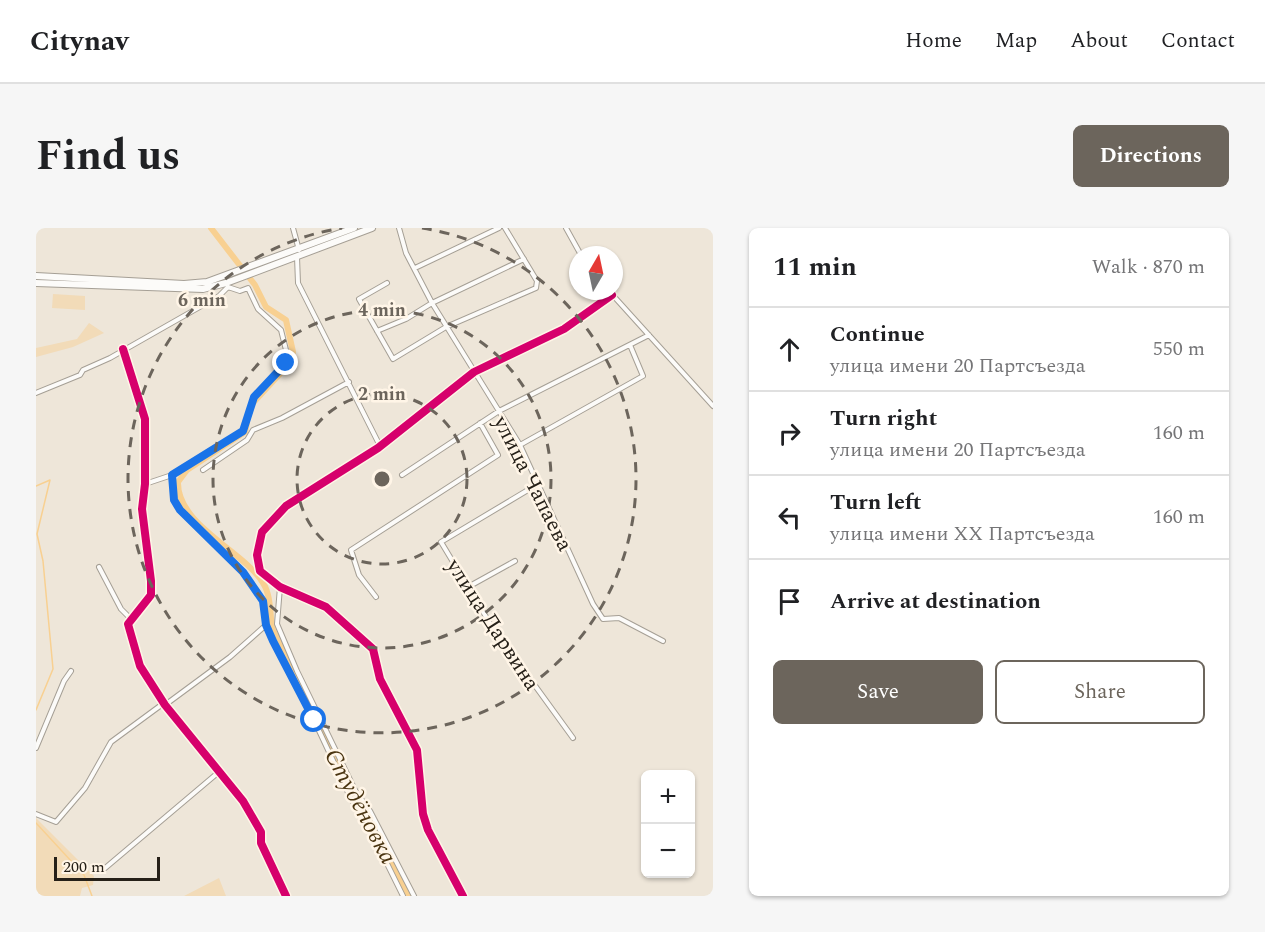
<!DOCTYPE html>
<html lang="en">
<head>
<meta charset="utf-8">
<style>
	body { margin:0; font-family:Spectral,serif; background:#f6f6f6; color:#202124 }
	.controls { position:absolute; right:18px; bottom:18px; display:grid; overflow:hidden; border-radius:9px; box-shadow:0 2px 4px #0004 }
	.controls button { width:54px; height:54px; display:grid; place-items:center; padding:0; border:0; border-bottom:2px solid #e0e0e0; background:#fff; color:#202124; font:30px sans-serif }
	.compass { position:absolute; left:533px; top:18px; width:54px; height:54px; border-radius:50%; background:#fff; box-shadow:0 2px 4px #0004; rotate:9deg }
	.scale { position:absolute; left:18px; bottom:15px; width:106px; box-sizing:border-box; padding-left:6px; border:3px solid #262018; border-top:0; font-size:16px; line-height:21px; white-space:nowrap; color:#262018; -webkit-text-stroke:4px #fff5e7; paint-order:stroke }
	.stop { position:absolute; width:18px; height:18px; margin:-14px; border:4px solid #1a73e8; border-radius:50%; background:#fff }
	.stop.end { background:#1a73e8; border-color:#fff; box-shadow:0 2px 6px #0008 }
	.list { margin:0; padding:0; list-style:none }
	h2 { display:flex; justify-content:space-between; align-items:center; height:78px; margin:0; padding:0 24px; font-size:26px }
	h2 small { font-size:20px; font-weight:400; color:#757577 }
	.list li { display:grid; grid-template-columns:39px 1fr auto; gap:18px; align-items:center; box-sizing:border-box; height:84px; padding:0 24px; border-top:2px solid #e0e0e0 }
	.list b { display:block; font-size:22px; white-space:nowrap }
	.list p { margin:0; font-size:20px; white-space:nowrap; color:#757577 }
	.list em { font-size:20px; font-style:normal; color:#757577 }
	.actions { display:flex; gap:12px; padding:18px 24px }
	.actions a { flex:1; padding:14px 0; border:2px solid #6c655c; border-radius:9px; text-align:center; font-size:21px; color:#6c655c }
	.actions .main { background:#6c655c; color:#fff }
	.icon { flex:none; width:33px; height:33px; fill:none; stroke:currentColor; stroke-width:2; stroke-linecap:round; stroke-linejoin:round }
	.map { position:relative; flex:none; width:677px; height:668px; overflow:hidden; border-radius:9px }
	header { display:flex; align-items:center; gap:36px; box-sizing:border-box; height:84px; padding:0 30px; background:#fff; border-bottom:2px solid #e0e0e0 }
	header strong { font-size:28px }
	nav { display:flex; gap:33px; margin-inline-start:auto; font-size:21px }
	.intro { display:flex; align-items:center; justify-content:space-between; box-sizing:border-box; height:144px; padding:0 36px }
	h1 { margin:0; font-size:42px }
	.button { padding:15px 27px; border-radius:9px; background:#6c655c; color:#fff; font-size:21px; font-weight:700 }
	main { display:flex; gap:36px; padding:0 36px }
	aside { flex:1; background:#fff; border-radius:9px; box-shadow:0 2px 4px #0004 }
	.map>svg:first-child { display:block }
	.green { fill:#f2dbb8 }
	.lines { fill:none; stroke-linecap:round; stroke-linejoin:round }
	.stream { stroke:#f8d091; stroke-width:1.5 }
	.river { stroke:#f8d091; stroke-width:6 }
	.minor-casing { stroke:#a59f95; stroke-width:6 }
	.primary-casing { stroke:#a59f95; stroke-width:8 }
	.minor { stroke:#fcfbf9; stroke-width:4 }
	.primary { stroke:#fcfbf9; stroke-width:6 }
	.cycleway-casing { stroke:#fff5e7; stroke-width:11 }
	.cycleway { stroke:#d6006c; stroke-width:8 }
	.route { stroke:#1a73e8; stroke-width:8 }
	.ring { fill:none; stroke:#6c655c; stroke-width:3; stroke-dasharray:10 8 }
	.labels { text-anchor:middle; stroke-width:5; stroke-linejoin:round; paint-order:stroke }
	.street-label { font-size:22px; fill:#262018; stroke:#fff5e7 }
	.water-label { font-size:24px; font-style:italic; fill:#4a3410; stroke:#fff5e7 }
	.centre { fill:#6c655c; stroke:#fff5e7; stroke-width:3 }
	.ring-label { font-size:18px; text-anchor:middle; font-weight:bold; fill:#6c655c; stroke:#fff5e7; stroke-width:5; stroke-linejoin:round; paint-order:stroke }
</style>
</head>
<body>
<header>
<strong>Citynav</strong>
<nav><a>Home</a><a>Map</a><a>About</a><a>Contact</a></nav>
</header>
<div class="intro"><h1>Find us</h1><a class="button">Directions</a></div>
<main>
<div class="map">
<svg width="677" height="668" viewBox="0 0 677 668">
	<rect width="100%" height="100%" fill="#eee6d9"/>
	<path class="green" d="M17 66 49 68V82L16 80Z
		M53 95 68 105 37 119 0 129V120L41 111Z
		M0 590 58 648 57 657 46 660 44 668H0Z
		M183 650 190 668H148Z"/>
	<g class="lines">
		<path class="stream" d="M0 258 14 252 1 306 7 333 17 441 0 482
			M0 595 48 647 56 668"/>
		<path class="river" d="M175 0 219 57 230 79 250 92 257 124 253 136 216 176
			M211 195 209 204 151 242 142 254C141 297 208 323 227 355 235 367 234 386 236 400L319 570 331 584 372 668"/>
		<g class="minor-casing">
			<path id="minor" d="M257 0 263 22
				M363 0 370 25 396 75 484 217 557 376 567 391 583 390 627 413
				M530 0 545 27
				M261 29 262 55 342 214V220
				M379 40 463 0
				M351 55 323 71 357 131 410 99 500 60 501 53 469 0
				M192 59 204 63 212 60 222 81 245 102 251 126 250 135 218 169 207 203 136 247 138 272 144 282 207 344 227 373 230 397 237 413 278 492 315 571 328 589 367 668
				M573 63 677 178
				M341 103 370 91 396 75 488 31
				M87 121 109 191V256L106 281 115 353V367L92 396 104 438 129 477 207 573 225 604V615L250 668
				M0 165 44 147 47 142 74 130 183 68 192 59
				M484 217 607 148 594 117
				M167 242 211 212 217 202 246 190 313 154
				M366 247 463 183 613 107
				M109 256 136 247
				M502 256 405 314 455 397 537 510
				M63 339 85 381 94 390
				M244 359 241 396 261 443 320 564 334 583 378 668
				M432 359 479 333
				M340 369 323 347 315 322 462 227 444 195
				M129 477 194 429 230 397
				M0 520 28 453 35 443
				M0 586 20 594 49 560 75 514 128 475
				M68 641 184 543
				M427 668 392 602 387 586 381 522 344 451 337 421 290 379 244 359 224 343 221 327 226 304 250 278 342 220 438 144 528 101 576 67"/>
		</g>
		<g class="primary-casing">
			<path id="primary" d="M0 48 148 56 171 54 318 0
				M0 55 167 61 190 55 336 0"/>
		</g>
		<use href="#minor" class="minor"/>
		<use href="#primary" class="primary"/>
		<g class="cycleway-casing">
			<path id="cycleway" d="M87 121 109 191V256L106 281 115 353V367L92 396 104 438 129 477 207 573 225 604V615L250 668
				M427 668 392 602 387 586 381 522 344 451 337 421 290 379 244 359 224 343 221 327 226 304 250 278 342 220 438 144 528 101 576 67"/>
		</g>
		<use href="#cycleway" class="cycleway"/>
	</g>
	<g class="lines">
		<path class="route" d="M250 135 218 169 207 203 136 247 138 272 144 282 207 344 227 373 230 397 237 413 278 492"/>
	</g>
	<g class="ring">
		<circle cx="346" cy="251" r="85"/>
		<circle cx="346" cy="251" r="169"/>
		<path d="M386 0A254 254 0 1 1 306 0"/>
	</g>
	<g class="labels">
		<g class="street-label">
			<text transform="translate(498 255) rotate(63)" y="8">улица Чапаева</text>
			<text transform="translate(458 396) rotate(57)" y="8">улица Дарвина</text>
		</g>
		<g class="water-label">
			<text transform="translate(325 578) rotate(62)" y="8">Студёновка</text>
		</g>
	</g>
	<circle cx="346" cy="251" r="9" class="centre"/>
	<g class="ring-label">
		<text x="166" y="78">6 min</text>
		<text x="346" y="88">4 min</text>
		<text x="346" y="172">2 min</text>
	</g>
</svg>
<div class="controls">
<button>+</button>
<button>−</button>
</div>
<svg class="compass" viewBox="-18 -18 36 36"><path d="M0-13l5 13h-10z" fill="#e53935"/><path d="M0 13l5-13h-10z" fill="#757577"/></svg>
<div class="scale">200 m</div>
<div class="stop" style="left:278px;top:492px"></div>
<div class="stop end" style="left:250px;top:135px"></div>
</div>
<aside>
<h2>11 min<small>Walk · 870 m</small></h2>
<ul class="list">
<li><svg class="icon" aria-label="ahead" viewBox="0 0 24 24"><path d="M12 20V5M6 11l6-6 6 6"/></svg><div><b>Continue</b><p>улица имени 20 Партсъезда</p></div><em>550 m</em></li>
<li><svg class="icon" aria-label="right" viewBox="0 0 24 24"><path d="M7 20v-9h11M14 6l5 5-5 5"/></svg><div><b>Turn right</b><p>улица имени 20 Партсъезда</p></div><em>160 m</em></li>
<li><svg class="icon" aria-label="left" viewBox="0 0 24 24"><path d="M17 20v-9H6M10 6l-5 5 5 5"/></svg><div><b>Turn left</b><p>улица имени ХХ Партсъезда</p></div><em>160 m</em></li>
<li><svg class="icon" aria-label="arrive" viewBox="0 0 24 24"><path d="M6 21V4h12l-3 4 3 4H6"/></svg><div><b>Arrive at destination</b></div></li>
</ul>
<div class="actions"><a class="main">Save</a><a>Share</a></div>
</aside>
</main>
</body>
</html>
